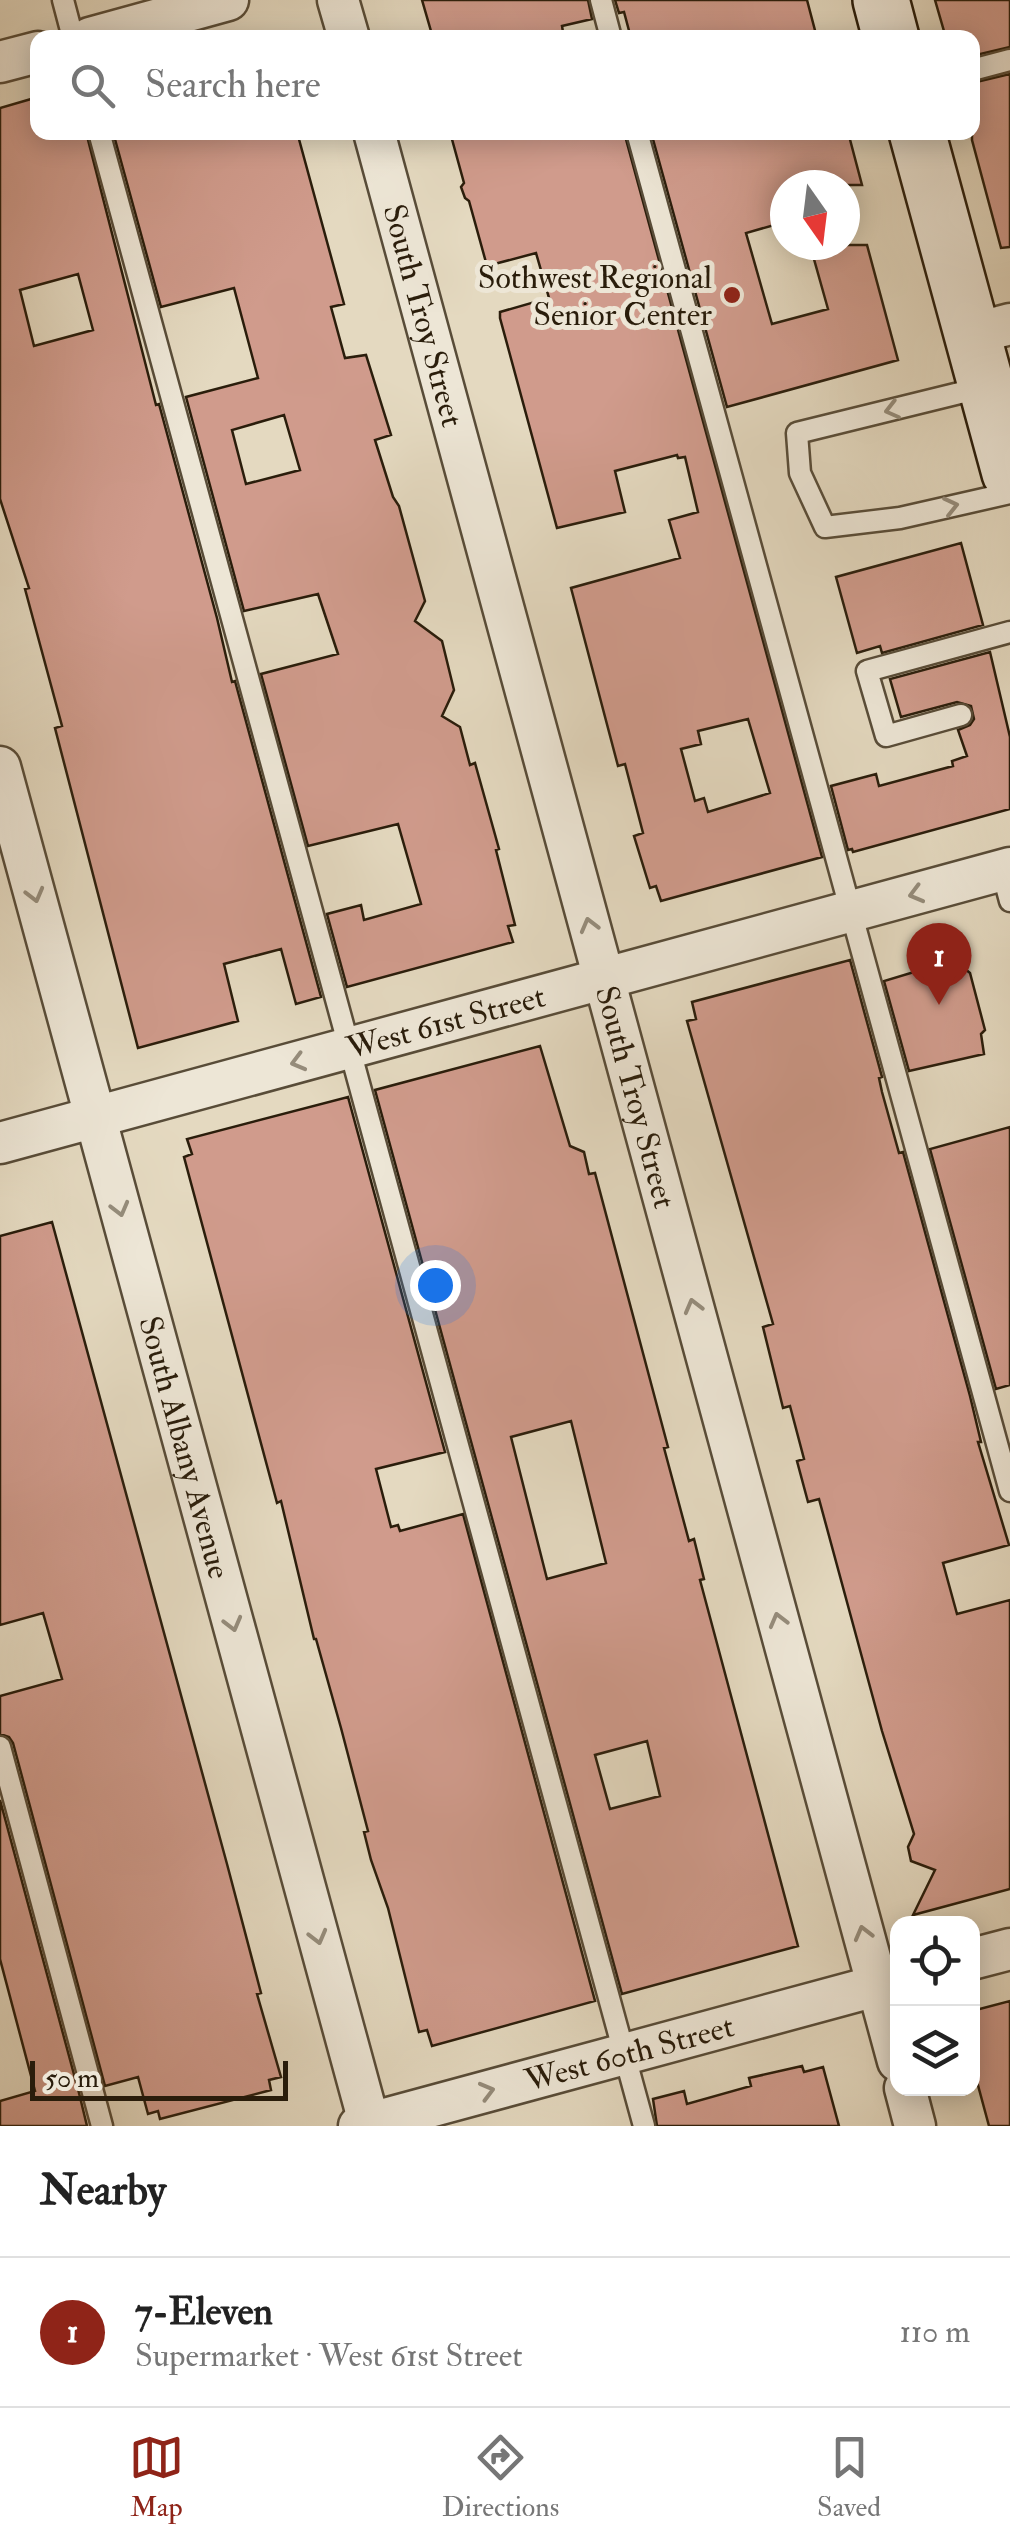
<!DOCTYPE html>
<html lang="en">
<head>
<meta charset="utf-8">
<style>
	body { margin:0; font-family:"IM FELL Double Pica",serif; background:#f6f6f6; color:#222 }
	.controls { position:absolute; right:30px; bottom:30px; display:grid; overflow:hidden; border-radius:20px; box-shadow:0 5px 25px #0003 }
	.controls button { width:90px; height:90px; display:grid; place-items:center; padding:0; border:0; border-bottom:2px solid #e0e0e0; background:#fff; color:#222; font:50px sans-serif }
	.compass { position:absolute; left:770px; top:170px; width:90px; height:90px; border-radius:50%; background:#fff; box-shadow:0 5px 25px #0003; rotate:166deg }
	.scale { position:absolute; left:30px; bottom:25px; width:258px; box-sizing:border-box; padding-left:10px; border:5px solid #2a1d0b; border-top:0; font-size:28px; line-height:35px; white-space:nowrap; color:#2a1d0b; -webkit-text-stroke:8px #ede6d6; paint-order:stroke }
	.you { position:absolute; left:435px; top:1285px; width:35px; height:35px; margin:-25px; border:8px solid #fff; border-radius:50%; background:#1a73e8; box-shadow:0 0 0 15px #1a73e833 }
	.badge { display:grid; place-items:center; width:65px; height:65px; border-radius:50%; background:#8f2418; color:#fff; font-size:32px; font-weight:700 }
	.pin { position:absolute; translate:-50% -82px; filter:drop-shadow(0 2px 5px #0008) }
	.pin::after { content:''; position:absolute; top:52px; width:35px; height:30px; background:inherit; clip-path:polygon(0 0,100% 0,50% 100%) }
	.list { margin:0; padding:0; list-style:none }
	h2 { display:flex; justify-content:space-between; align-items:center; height:130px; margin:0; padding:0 40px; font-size:42px }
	h2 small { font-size:32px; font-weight:400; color:#767676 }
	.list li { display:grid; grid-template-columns:65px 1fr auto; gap:30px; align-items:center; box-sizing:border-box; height:150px; padding:0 40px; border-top:2px solid #e0e0e0 }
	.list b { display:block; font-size:38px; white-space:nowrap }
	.list p { margin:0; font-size:32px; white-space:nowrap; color:#767676 }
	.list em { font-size:32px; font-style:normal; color:#767676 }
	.icon { flex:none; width:55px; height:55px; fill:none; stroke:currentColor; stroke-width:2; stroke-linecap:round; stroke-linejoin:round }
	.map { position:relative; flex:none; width:1010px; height:2126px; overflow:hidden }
	.search { position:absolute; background:#fff; box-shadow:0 5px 25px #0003; left:30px; right:30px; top:30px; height:110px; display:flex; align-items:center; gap:25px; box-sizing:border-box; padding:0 35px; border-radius:20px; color:#767676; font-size:38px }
	.sheet { height:280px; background:#fff }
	nav { display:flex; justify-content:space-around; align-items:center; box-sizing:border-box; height:140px; border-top:2px solid #e0e0e0; background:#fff; font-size:28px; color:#767676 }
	nav a { display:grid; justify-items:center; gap:5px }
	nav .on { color:#8f2418 }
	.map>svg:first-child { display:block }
	.building { fill:#d09b8c; stroke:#2a1d0b; stroke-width:2.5; fill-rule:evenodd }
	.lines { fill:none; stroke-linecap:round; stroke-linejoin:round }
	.service-casing { stroke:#584c38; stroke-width:25 }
	.minor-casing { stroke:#584c38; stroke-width:45 }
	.secondary-casing { stroke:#2a1d0b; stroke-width:60 }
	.service { stroke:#ede6d6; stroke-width:20 }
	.minor { stroke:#ede6d6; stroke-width:40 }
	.secondary { stroke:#ede6d6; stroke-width:55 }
	.oneway { stroke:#958c7b }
	.poi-dot { fill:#8f2418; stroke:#ede6d6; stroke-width:4 }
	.labels { text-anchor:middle; stroke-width:10; stroke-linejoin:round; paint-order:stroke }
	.poi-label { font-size:32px; fill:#2a1d0b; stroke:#ede6d6; text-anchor:end }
	.street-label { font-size:32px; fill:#2a1d0b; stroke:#ede6d6 }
</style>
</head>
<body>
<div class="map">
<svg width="1010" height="2126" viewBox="0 0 1010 2126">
	<rect width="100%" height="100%" fill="#e4d9c0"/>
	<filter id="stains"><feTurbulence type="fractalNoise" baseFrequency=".002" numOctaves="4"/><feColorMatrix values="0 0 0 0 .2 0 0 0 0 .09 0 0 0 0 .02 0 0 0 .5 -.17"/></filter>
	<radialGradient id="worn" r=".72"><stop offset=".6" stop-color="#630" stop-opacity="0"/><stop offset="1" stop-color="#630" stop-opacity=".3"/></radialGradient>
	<path class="building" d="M422 0H588L592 19 562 26 564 38H433Z
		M615 0H807L817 38H631L624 12 619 13Z
		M935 0H1010V47L972 56V38H946Z
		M1010 74V247L1001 248 972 140V83Z
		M38 97V132H86L156 405 159 404 217 618 232 682 235 681 321 997 296 1004 281 949 224 964 238 1021 138 1048 55 728 62 726 25 589 29 588 0 499V108ZM78 274 93 330 34 346 20 290Z
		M113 132H297L344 304 331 307 345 358 366 355 391 435 375 440 393 497 399 506 425 601 415 621 442 641 454 690 442 716 460 727 470 765 475 763 499 849 496 850 515 925 508 926 513 942 347 987 327 914 361 905 364 920 421 904 398 824 308 846 261 674 338 654 318 594 244 611 186 397 258 378 234 288 161 307ZM284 415 300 470 246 484 232 430Z
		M450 132H624L822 857 661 901 656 886 650 888 634 836 643 833 625 764 618 766 571 588 680 558 669 520 698 512 685 457 678 458 677 455 615 471 625 512 557 528 500 318V312L549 298 536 253 487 266 469 201 465 198 461 187 464 183ZM748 719 770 793 708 812 704 798 695 801 681 749 701 744 698 731Z
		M651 132H848L862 185H785V222L746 233 772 324 828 309 810 245H867L898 360 727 407Z
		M961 543 983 625 882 653 880 646 857 653 836 577Z
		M990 652 1010 737V809L853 852 852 849 848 850 831 786 876 774 879 786 953 766 952 761 967 756 958 730 970 725 974 719 971 706 957 702 901 717 890 679Z
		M850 960 882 1077 879 1078 882 1092 899 1153 903 1152 970 1396 981 1442H978L1009 1545 943 1563 957 1614 1010 1600V1889L913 1915 935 1870 911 1861 908 1847 914 1834 882 1731 819 1499 808 1502 797 1461 804 1459 790 1406 783 1408 763 1327 773 1324 687 1021 696 1019 692 1002Z
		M954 960 970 973 985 1030 981 1034 984 1054 909 1071 884 981Z
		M540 1046 570 1146 584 1152 589 1174 595 1173 668 1447 664 1448 678 1500 689 1541 694 1539 704 1579 700 1580 798 1946 622 1994 375 1090ZM571 1421 606 1563 547 1579 511 1437ZM647 1741 660 1796 610 1809 595 1755Z
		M348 1097 445 1452 376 1469 391 1527 398 1525 400 1531 463 1514 595 2001 432 2046 427 2030 419 2032 388 1908 371 1860 364 1832 368 1831 341 1728 316 1639H314L281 1501 277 1503 184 1157 192 1154 187 1139Z
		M1010 1127V1385L996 1389 930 1149Z
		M52 1222 227 1864 261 1993 257 1994 281 2077 269 2080 271 2090 160 2119 158 2111 148 2114 138 2077 105 2086 13 1743 9 1737 0 1734V1696L62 1679 43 1613 0 1625V1236Z
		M0 1800 79 2093 87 2126H0V2101L35 2091 0 1959Z
		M1010 2001V2126H989L972 2063V2011Z
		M802 2066 804 2072 823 2067 839 2126H657L653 2099 684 2091 687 2104 751 2086 749 2078Z"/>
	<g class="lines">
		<g class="service-casing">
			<path id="service" d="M63 0 73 38
				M601 0 611 38
				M972 70 1010 60
				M99 132 644 2126
				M637 132 1010 1491
				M984 387 797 433 800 473 825 527 900 518 1010 493
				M961 715 886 736 867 671 1010 632
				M1002 871 1010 901
				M0 1747 102 2126"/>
		</g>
		<g class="minor-casing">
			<g id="minor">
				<path d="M338 0 349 38"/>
				<path d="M90 38 228 0"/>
				<path d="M0 62 38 52"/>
				<path id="s1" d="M374 132 898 2061"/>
				<path d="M972 334 1010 324"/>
				<path id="s2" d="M0 767 370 2126"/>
				<path id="s3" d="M0 1143 1010 868"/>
				<path d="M972 1959 1010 1949"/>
				<path d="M905 2088 915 2126"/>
				<path id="s4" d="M359 2126 898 1980"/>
			</g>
		</g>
		<g class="secondary-casing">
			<path id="secondary" d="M881 0 891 38
				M917 132 1010 473"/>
		</g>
		<use href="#service" class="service"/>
		<use href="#minor" class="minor"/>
		<use href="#secondary" class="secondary"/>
	</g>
	<defs><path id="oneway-chevron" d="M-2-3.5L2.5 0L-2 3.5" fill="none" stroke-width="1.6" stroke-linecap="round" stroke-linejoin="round" transform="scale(2.5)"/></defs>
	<g class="oneway">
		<use href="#oneway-chevron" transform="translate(892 410) rotate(166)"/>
		<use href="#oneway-chevron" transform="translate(951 506) rotate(-13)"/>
		<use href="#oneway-chevron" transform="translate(916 894) rotate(165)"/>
		<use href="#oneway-chevron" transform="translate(35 895) rotate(75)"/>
		<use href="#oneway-chevron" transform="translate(589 925) rotate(-105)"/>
		<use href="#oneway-chevron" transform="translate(298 1062) rotate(165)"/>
		<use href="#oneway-chevron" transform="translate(120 1209) rotate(75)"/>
		<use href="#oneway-chevron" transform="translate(693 1306) rotate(-105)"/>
		<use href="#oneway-chevron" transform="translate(778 1620) rotate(-105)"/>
		<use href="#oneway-chevron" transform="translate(233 1624) rotate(75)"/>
		<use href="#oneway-chevron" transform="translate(863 1933) rotate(-105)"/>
		<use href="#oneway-chevron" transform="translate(318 1937) rotate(75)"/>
		<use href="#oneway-chevron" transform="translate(487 2091) rotate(-15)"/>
	</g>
	<circle class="poi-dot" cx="732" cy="295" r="10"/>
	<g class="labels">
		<g class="poi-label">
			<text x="712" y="288">Sothwest Regional<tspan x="712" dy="37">Senior Center</tspan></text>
		</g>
		<g class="street-label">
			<text dy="11" stroke="none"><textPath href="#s1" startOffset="190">South Troy Street</textPath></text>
			<text dy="11" stroke="none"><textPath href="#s3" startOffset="462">West 61st Street</textPath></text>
			<text dy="11" stroke="none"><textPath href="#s1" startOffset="1000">South Troy Street</textPath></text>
			<text dy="11" stroke="none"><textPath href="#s2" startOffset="705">South Albany Avenue</textPath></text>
			<text dy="11" stroke="none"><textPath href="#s4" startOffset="280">West 60th Street</textPath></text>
		</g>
	</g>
	<rect width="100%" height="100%" filter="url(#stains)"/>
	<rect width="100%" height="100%" fill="url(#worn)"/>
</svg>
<div class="controls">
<button><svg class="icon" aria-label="locate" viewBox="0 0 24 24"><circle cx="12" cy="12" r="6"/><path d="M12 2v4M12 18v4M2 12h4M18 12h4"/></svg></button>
<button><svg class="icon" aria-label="layers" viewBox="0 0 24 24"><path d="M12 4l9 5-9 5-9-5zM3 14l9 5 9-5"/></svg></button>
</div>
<svg class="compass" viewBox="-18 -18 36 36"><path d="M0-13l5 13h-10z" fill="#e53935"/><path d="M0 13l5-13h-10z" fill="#767676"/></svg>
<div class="scale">50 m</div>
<div class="you"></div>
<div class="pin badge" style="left:939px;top:1005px">1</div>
<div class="search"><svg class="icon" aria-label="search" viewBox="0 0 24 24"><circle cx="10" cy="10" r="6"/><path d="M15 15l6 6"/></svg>Search here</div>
</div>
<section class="sheet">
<h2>Nearby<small></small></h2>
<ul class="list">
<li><span class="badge">1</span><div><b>7-Eleven</b><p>Supermarket · West 61st Street</p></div><em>110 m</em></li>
</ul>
</section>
<nav>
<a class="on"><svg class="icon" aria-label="map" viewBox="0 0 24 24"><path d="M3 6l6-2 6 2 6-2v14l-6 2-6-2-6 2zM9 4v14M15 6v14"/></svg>Map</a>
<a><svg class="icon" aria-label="directions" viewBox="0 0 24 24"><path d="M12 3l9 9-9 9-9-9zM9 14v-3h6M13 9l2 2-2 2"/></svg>Directions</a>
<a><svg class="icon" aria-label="saved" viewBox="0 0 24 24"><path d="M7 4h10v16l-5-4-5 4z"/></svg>Saved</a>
</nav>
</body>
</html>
